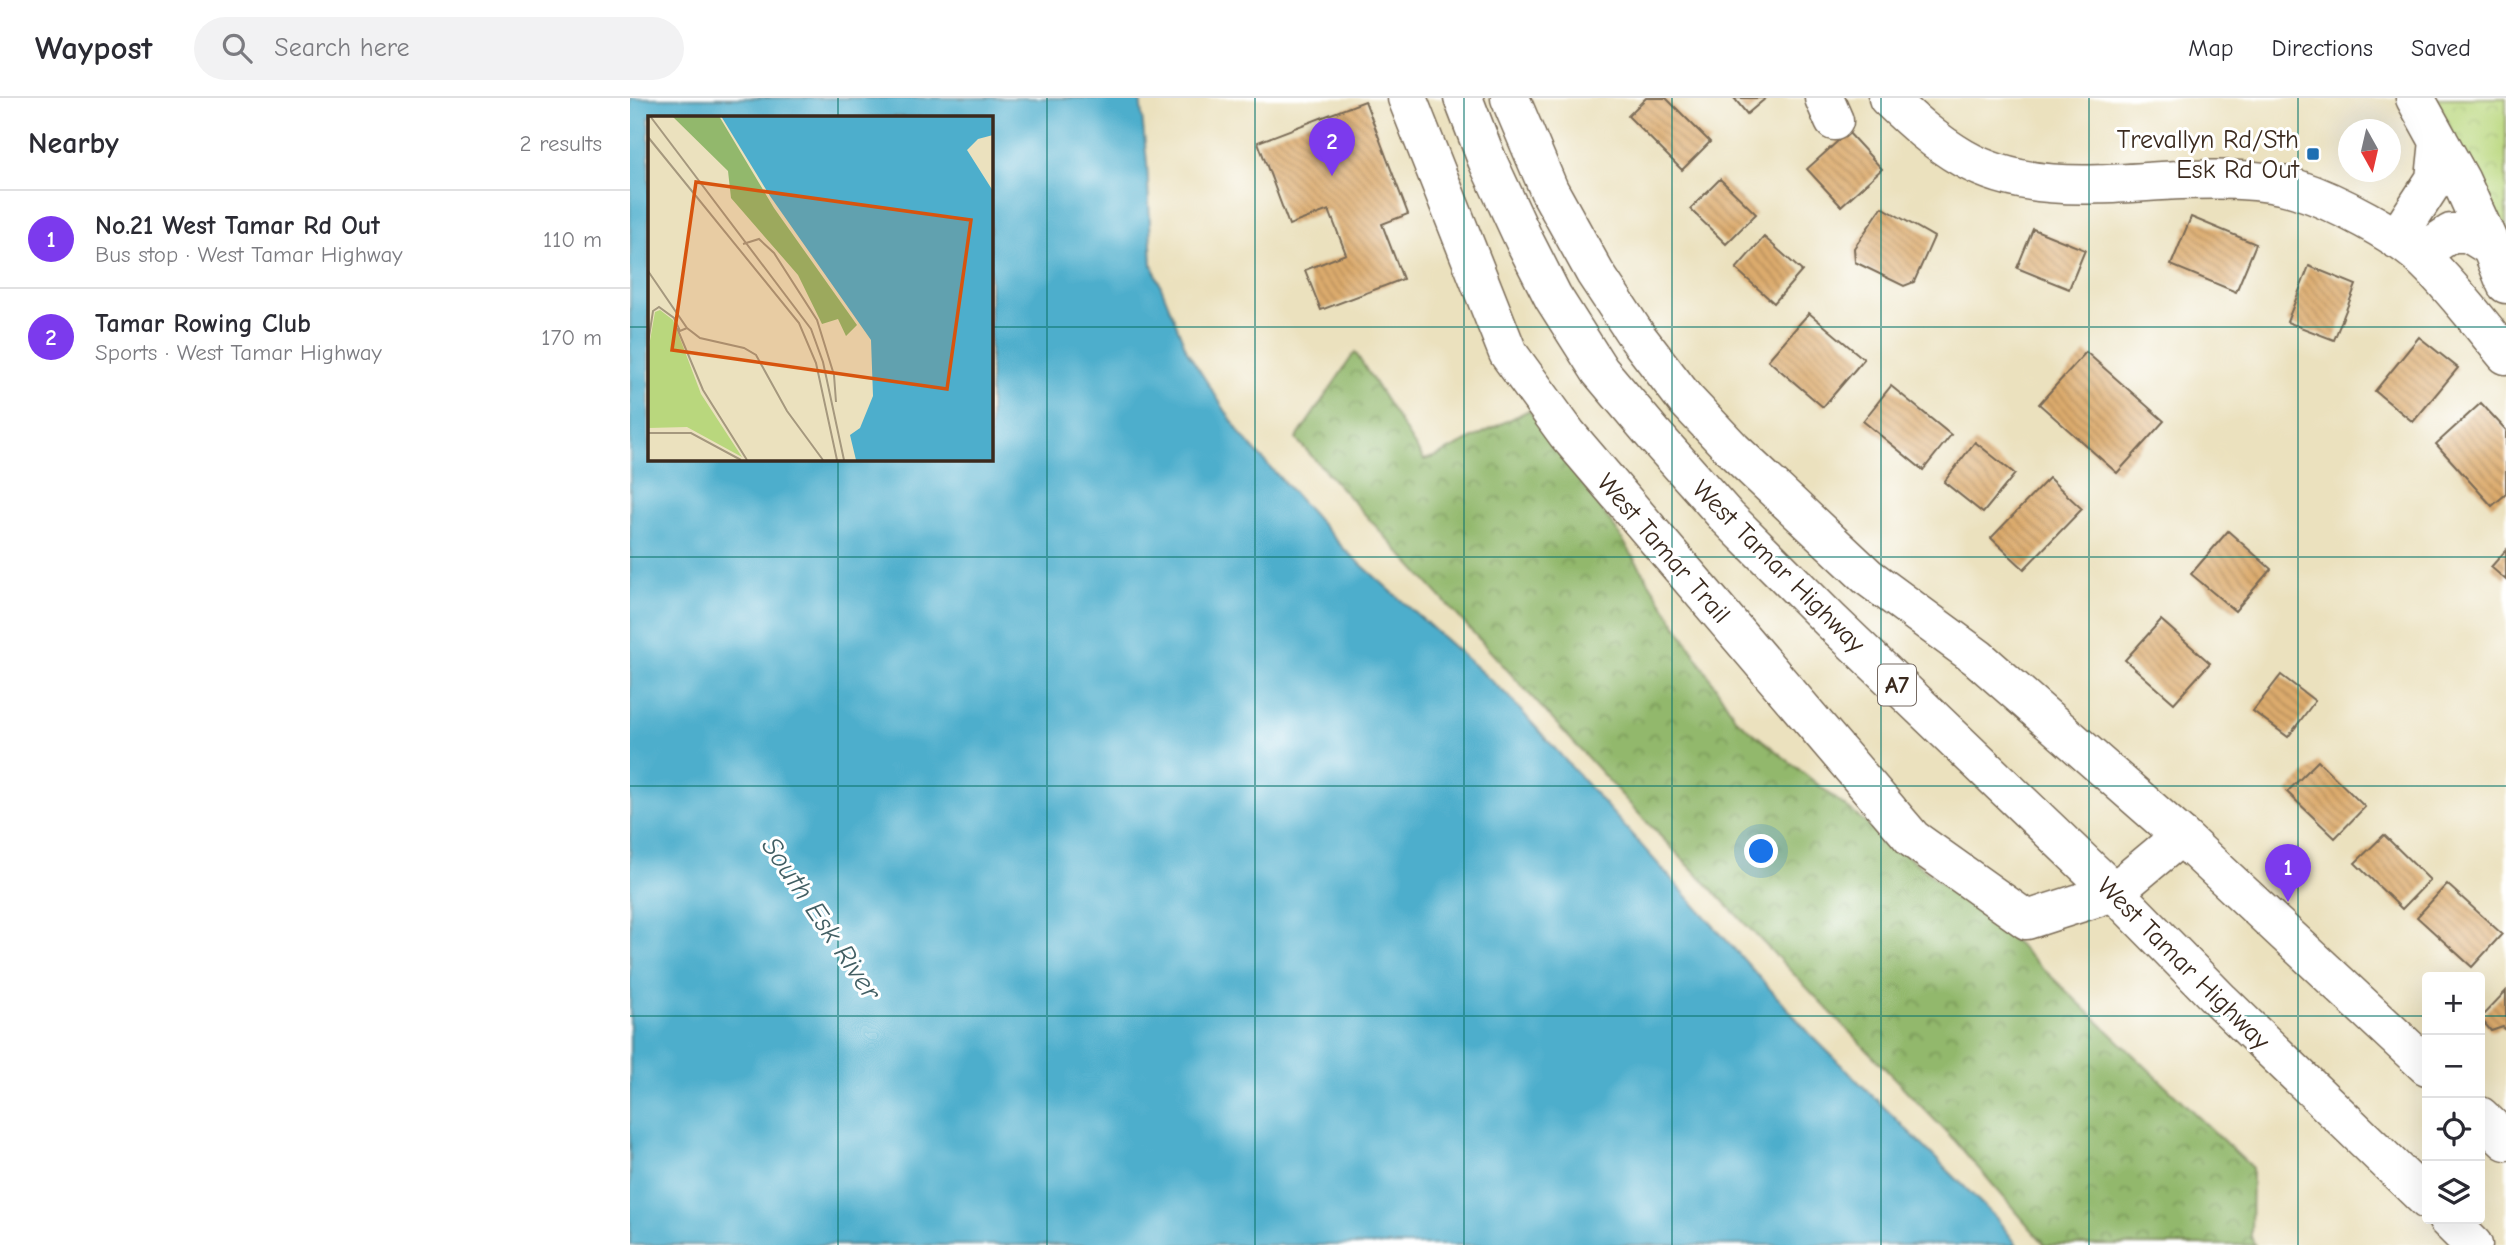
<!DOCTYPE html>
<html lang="en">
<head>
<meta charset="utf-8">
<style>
	body { margin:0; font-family:"Comic Neue",sans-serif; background:#f2f2f3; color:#2b2b33 }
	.controls { position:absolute; right:21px; bottom:21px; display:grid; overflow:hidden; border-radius:7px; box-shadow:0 7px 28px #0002 }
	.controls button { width:63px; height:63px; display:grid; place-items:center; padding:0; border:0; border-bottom:2px solid #e1e1e2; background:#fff; color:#2b2b33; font:35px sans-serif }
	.compass { position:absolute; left:1708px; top:21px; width:63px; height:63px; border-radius:50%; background:#fff; box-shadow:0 7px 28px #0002; rotate:172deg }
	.you { position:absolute; left:1132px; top:754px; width:24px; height:24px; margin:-18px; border:5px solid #fff; border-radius:50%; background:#1a73e8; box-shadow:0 0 0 10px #1a73e833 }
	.badge { display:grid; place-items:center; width:46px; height:46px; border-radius:50%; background:#7c3aed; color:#fff; font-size:23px; font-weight:700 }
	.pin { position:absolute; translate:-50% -58px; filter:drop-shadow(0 2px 4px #0008) }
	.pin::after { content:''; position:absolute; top:37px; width:24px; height:21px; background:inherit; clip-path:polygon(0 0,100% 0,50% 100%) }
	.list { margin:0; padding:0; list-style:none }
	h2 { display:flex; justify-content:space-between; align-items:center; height:91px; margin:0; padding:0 28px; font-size:30px }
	h2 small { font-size:23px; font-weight:400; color:#7c7c81 }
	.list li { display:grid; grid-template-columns:46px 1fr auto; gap:21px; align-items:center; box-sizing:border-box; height:98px; padding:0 28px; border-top:2px solid #e1e1e2 }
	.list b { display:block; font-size:26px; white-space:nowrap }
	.list p { margin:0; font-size:23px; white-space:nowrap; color:#7c7c81 }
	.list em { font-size:23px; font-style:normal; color:#7c7c81 }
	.icon { flex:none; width:38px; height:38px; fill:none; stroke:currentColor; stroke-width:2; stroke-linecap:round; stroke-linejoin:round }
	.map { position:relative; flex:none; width:1876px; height:1147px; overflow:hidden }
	header { display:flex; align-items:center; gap:42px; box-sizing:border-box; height:98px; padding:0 35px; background:#fff; border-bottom:2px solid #e1e1e2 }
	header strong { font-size:33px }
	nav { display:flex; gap:38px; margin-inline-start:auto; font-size:24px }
	.search { width:490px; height:63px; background:#f2f2f3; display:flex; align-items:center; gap:18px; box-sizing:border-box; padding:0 24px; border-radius:38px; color:#7c7c81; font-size:26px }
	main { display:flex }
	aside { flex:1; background:#fff }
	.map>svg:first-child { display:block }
	.forest { fill:url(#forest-crowns); stroke:#667145; stroke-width:2 }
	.park { fill:url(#park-crowns); stroke:#7a804e; stroke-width:2 }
	.water { fill:#4daecc; stroke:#446c75; stroke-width:2; fill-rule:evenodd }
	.building { fill:url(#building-back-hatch) }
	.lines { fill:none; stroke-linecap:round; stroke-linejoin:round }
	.minor-casing { stroke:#796a56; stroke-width:41 }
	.highway-casing { stroke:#796a56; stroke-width:41 }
	.minor { stroke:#fff; stroke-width:38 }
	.highway { stroke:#fff; stroke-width:38 }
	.grid { fill:none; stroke:#0f766e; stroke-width:2; stroke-opacity:0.55 }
	.poi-dot { fill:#1f6fb2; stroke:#fff; stroke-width:2.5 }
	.labels { text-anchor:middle; stroke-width:6; stroke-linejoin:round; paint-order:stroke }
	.shield { fill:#fff; stroke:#766a62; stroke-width:2 }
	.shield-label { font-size:24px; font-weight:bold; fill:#3b2a1e }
	.poi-label { font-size:26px; fill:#3b2a1e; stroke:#fff; text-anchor:end }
	.street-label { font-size:26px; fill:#3b2a1e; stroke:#fff }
	.water-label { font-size:28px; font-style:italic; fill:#425f64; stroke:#fff }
	.inset-road { fill:none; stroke:#a5987e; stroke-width:2 }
	.view { fill:#d7540e; fill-opacity:0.15; stroke:#d7540e; stroke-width:3.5 }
	.inset-edge { fill:none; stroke:#3b2a1e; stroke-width:3.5 }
</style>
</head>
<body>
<header>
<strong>Waypost</strong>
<div class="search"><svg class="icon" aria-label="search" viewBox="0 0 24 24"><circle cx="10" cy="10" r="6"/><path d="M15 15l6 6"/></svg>Search here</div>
<nav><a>Map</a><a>Directions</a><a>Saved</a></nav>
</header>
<main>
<aside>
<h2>Nearby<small>2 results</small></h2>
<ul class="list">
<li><span class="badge">1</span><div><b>No.21 West Tamar Rd Out</b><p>Bus stop · West Tamar Highway</p></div><em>110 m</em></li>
<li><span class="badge">2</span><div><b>Tamar Rowing Club</b><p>Sports · West Tamar Highway</p></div><em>170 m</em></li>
</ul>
</aside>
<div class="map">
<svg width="1876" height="1147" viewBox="0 0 1876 1147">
	<defs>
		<pattern id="forest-crowns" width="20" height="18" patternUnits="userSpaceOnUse" patternTransform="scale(1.75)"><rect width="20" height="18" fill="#92b86c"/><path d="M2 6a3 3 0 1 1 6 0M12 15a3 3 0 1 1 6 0" fill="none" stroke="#789658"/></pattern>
		<pattern id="park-crowns" width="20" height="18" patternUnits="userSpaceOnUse" patternTransform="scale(1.75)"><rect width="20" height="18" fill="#b9d77d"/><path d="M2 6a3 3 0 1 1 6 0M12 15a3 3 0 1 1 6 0" fill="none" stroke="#a0b96c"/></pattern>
		<pattern id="building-back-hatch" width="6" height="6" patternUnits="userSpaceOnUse" patternTransform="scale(1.75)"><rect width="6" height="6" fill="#dcab6d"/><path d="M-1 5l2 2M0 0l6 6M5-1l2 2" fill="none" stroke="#b48b59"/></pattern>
	</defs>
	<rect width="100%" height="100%" fill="#fff"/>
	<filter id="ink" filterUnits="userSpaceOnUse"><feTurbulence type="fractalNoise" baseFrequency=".0143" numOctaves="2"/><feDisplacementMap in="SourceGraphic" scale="14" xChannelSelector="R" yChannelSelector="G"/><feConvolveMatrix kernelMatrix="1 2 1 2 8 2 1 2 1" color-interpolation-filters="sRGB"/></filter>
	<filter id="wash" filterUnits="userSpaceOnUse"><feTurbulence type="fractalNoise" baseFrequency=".00686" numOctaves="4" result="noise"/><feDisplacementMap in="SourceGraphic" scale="28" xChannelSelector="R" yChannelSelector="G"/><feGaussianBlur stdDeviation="1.57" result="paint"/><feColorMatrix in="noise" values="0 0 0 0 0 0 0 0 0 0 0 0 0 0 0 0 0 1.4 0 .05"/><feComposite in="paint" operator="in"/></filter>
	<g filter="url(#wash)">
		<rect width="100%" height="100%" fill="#ebe1be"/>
		<path class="forest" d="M725 254 794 362 807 358 899 312 987 433 1106 621 1386 845 1622 1070 1621 1139 1625 1147H1415L1325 1043 1010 717 666 341Z"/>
		<path class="park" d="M1806 0H1876V151Z"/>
		<path class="water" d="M0 0H510L517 64 522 166 557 253 611 337 715 452 877 597 1181 937 1367 1121 1387 1147H0ZM19 19H360V360H19Z"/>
		<g id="blocks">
			<path class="building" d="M1016 0H1036L1080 44 1052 72 998 18Z
				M1104 0H1136L1117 16Z
				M735 3 778 116 752 126 773 181 691 212 675 172 716 156 699 112 659 127 628 44Z
				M1218 34 1252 71 1211 108 1177 71Z
				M1090 81 1126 116 1096 146 1060 111Z
				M1252 109 1304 139 1284 184 1274 188 1225 164 1224 150Z
				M1561 119 1626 146 1606 194 1541 167Z
				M1403 131 1455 152 1439 191 1387 170Z
				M1134 139 1172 173 1144 205 1106 171Z
				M1679 168 1726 187 1704 242 1657 224Z
				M1179 215 1234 261 1193 309 1138 262Z
				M1789 239 1828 270 1783 324 1745 293Z
				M1456 254 1534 323 1487 375 1409 306Z
				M1261 288 1321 337 1293 372 1233 323Z
				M1851 305 1876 332V396L1862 408 1806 346Z
				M1345 344 1385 376 1353 415 1314 384Z
				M1419 380 1452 411 1394 471 1361 440Z
				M1598 433 1641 471 1605 513 1561 476Z
				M1876 452V482L1861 469Z
				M1531 522 1580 565 1544 605 1495 562Z
				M1651 577 1685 603 1658 639 1623 613Z
				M1688 663 1735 709 1705 740 1657 694Z
				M1754 737 1800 782 1772 811 1725 765Z
				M1817 786 1872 836 1842 869 1787 819Z
				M1876 893V932L1873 929 1861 933 1850 920Z"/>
		</g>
	</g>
	<g filter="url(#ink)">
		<use href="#blocks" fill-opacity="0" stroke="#796a56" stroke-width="2"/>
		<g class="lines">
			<g class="minor-casing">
				<path id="minor" d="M777 0 878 255 937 336 1283 741 1397 822 1484 794 1551 738
					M1194 0 1204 23
					M1258 0C1281 22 1305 44 1333 60 1399 98 1479 85 1551 82 1589 81 1631 80 1667 91 1704 103 1770 137 1796 164 1825 192 1850 226 1876 257
					M1785 0 1831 83 1861 149
					M1766 141 1805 81 1809 43
					M1795 162 1803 147 1821 135H1838L1861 149 1876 186"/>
			</g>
			<g class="highway-casing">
				<path id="highway" d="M833 0 857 62 894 142 923 199 970 273 1024 337 1097 419 1200 522 1484 794 1591 903 1797 1102
					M880 0 919 92 965 175 1008 240 1055 301 1103 352 1238 479 1348 560 1551 738 1797 968
					M1850 1018 1876 1043
					M1817 1121 1843 1147"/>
			</g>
			<use href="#minor" class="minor"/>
			<use href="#highway" class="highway"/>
		</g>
	</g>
	<path class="grid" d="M208 0V19M417 0V1147M625 0V1147M834 0V1147M1042 0V1147M1251 0V1147M1459 0V1147M1668 0V1147M0 229H19M360 229H1876M208 360V1147M0 459H1876M0 688H1876M0 918H1797M1850 918H1876"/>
	<rect class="poi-dot" x="1676" y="49" width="14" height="14" rx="3.5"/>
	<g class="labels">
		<rect class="shield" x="1248" y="566.5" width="38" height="41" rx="5"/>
		<g class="shield-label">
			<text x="1267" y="595">A7</text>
		</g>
		<g class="poi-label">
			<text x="1669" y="50">Trevallyn Rd/Sth<tspan x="1669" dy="30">Esk Rd Out</tspan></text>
		</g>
		<g class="street-label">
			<text transform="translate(1034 450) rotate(49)" y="9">West Tamar Trail</text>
			<text transform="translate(1149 468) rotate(45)" y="9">West Tamar Highway</text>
			<text transform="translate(1554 865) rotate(45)" y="9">West Tamar Highway</text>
		</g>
		<g class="water-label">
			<text transform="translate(192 820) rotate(56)" y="10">South Esk River</text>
		</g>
	</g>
	<g transform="translate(18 18)">
		<rect width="345" height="345" fill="#ebe1be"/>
		<path d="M24 0H71L126 92 209 209 198 220 190 203 174 208 150 159 83 82 80 55Z" fill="#92b86c"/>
		<path d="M12 194 25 204 53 278 94 341 39 311 0 312V236L7 196Z" fill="#b9d77d"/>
		<path d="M73 0H345V19L330 23 319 34 345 75V344H208L202 319 212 312 225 280 223 224 122 80Z" fill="#4daecc"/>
		<path class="inset-road" d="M2 0 163 213 175 246 196 344M0 21 151 207 168 247 189 344M95 128 111 123 126 137 169 204 186 259 188 286M0 155 39 212 52 222 96 232 108 239 139 295 175 344M29 212 55 274 99 344M0 227 5 195 11 191 26 202 32 215 39 212M0 317H43L93 344"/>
		<path class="view" d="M48 66 323 104 299 273 24 234Z"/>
		<rect width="345" height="345" class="inset-edge"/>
	</g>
</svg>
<div class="controls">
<button>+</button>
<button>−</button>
<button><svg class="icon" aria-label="locate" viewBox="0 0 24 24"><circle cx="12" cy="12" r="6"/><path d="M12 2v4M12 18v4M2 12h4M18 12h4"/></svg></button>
<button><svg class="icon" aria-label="layers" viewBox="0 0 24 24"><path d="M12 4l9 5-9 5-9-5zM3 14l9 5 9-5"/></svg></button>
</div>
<svg class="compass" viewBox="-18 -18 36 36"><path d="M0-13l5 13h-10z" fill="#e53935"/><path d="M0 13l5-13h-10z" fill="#7c7c81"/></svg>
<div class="you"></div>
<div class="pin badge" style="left:1658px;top:804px">1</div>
<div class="pin badge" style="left:702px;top:78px">2</div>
</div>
</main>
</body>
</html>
